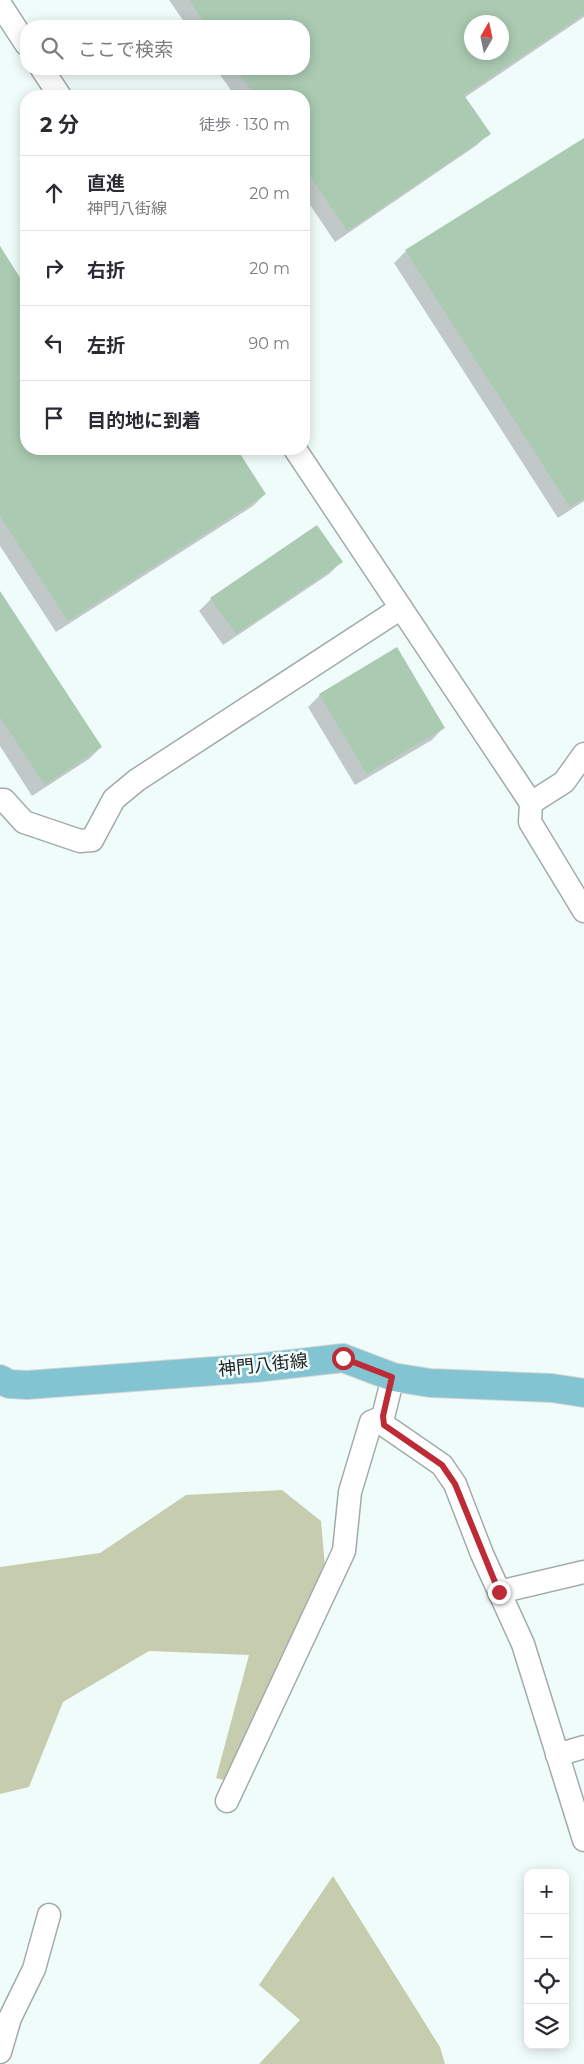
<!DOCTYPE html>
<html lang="ja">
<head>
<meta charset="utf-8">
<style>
	body { margin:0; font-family:Montserrat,"Noto Sans JP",sans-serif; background:#f7f7f7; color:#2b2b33 }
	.controls { position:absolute; right:15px; bottom:15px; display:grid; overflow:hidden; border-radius:10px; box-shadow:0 2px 12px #0003 }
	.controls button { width:45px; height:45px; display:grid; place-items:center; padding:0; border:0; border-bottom:1px solid #e1e1e2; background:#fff; color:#2b2b33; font:25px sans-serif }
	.compass { position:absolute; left:464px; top:15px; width:45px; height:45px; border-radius:50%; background:#fff; box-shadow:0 2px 12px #0003; rotate:9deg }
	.stop { position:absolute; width:15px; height:15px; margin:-11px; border:4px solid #bd2c36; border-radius:50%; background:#fff }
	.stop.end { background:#bd2c36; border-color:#fff; box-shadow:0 1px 5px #0008 }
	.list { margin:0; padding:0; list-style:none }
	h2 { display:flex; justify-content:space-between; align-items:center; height:65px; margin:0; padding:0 20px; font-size:21px }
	h2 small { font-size:16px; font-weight:400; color:#7c7c81 }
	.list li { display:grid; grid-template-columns:32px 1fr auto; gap:15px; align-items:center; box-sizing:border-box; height:75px; padding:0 20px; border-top:1px solid #e1e1e2 }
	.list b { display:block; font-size:19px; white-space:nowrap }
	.list p { margin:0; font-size:16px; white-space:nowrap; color:#7c7c81 }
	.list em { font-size:16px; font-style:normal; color:#7c7c81 }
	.icon { flex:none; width:28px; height:28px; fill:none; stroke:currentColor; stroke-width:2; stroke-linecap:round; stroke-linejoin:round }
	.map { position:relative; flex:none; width:584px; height:2064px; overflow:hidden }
	.search { position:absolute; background:#fff; box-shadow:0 2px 12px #0003; left:20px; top:20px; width:290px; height:55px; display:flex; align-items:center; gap:12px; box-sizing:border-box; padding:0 18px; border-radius:20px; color:#7c7c81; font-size:19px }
	.panel { position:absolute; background:#fff; box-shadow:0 2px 12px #0003; left:20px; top:90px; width:290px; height:365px; border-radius:20px }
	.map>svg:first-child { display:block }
	.green { fill:#c6cdaf }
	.shadow { fill:#0003; fill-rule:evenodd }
	.building { fill:#aacab1; fill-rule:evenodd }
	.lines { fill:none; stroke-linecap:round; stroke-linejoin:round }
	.minor-casing { stroke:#a1acaa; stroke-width:25 }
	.major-casing { stroke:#d6d7d7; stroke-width:30 }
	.minor { stroke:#fff; stroke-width:22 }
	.major { stroke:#83c4d2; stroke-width:28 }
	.route { stroke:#bd2c36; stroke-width:6 }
	.labels { text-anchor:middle; stroke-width:5; stroke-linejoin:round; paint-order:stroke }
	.street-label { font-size:18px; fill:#1d2120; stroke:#f0fcfa }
</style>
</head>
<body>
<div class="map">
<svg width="584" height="2064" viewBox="0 0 584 2064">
	<rect width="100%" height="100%" fill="#f0fcfa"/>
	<path class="green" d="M282 1490 321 1521 328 1601 247 1786 216 1778 249 1655 149 1651 63 1702 29 1787 0 1794V1567L100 1553 186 1495Z
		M333 1876 440 2047 445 2064H259L300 2020 259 1985Z"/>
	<path class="shadow" d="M169 0H584V17L464 98 489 133 477 145 335 242 304 196V96H235L216 69H304V26H187ZM472 22H502V52H472Z
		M584 140V501L558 518 394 263 406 251Z
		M0 249 26 289V449H235L265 494 253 506 56 632 0 546Z
		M341 562 329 574 223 645 199 611 211 599Z
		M0 593 101 747 89 759 32 796 0 746Z
		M320 695 443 728 432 740 355 785 308 707Z"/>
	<path class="building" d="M189 0H584V14L464 95 491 134 347 231 304 167V96H255L236 69H304V26H207ZM472 22H502V52H472Z
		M584 138V498L570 507 405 250Z
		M0 246 26 287V449H237L266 494 68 621 0 516Z
		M317 525 343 562 236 634 210 598Z
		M0 591 102 747 45 785 0 717Z
		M397 647 445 728 367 774 319 694Z"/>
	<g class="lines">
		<g class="minor-casing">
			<path id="minor" d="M0 4 26 44
				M42 69 60 96
				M295 449 531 803 530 822 584 911
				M0 800H4L24 822 80 841 92 840 114 799 137 780 401 608
				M531 803 564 782 584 754
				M393 1377 383 1417 384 1425 442 1465 455 1484 482 1554 523 1644 584 1840
				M499 1592 584 1572
				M557 1755 584 1747
				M227 1801 344 1551 350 1492 371 1422 383 1417
				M0 2052 10 2018 34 1969 49 1915"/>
		</g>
		<g class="major-casing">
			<path id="major" d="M0 1379 9 1384 27 1385 255 1368 343 1358 393 1377 430 1383 552 1388 584 1393"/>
		</g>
		<use href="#minor" class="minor"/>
		<use href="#major" class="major"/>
	</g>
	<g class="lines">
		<path class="route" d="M343 1358 392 1377 383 1416 384 1425 442 1465 455 1484 499 1592"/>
	</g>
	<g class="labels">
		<g class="street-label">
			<text transform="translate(263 1365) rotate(-6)" y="6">神門八街線</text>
		</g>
	</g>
</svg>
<div class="controls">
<button>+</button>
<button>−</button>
<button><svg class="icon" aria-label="locate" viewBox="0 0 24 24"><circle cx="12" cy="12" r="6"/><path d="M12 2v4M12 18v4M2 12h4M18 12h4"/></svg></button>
<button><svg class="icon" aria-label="layers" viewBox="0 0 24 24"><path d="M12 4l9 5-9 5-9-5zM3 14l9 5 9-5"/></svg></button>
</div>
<svg class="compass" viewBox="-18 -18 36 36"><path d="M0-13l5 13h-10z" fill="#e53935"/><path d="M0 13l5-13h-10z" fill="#7c7c81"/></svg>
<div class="stop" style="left:343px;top:1358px"></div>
<div class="stop end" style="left:499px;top:1592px"></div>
<div class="search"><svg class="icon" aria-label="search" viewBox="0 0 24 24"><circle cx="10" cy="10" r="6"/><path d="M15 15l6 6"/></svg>ここで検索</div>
<section class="panel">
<h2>2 分<small>徒歩 · 130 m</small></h2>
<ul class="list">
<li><svg class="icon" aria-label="ahead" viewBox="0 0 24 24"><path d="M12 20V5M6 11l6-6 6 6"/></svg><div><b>直進</b><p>神門八街線</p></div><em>20 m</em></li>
<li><svg class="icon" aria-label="right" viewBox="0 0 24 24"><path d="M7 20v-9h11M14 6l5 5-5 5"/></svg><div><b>右折</b></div><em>20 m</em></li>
<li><svg class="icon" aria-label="left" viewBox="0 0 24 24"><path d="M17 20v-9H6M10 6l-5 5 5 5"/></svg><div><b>左折</b></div><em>90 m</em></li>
<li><svg class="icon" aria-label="arrive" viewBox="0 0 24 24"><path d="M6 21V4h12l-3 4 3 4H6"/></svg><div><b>目的地に到着</b></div></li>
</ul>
</section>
</div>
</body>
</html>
